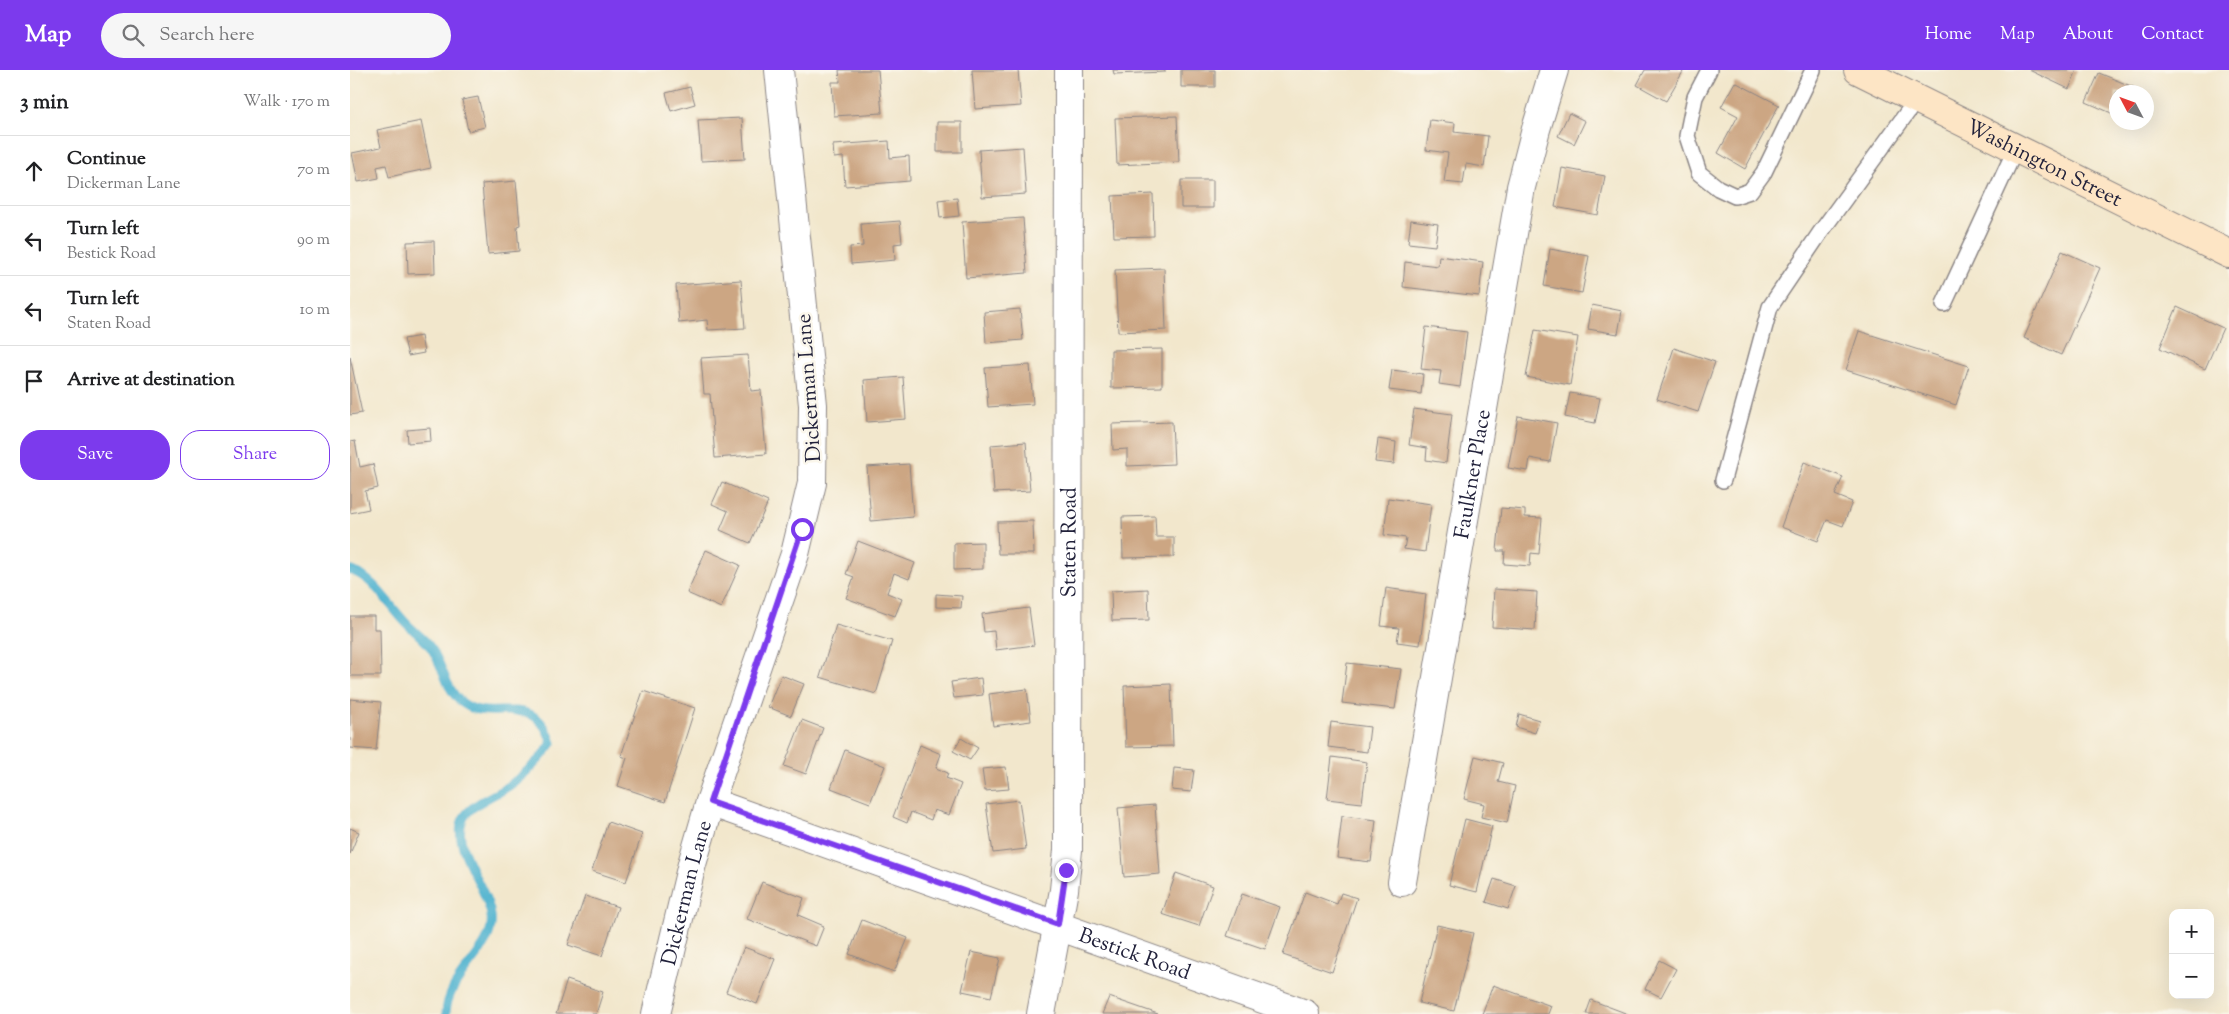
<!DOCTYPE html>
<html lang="en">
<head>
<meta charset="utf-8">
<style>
	body { margin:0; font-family:"Sorts Mill Goudy",serif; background:#f6f6f6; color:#202124 }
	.controls { position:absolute; right:15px; bottom:15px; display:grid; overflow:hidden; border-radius:10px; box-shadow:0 5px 20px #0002 }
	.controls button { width:45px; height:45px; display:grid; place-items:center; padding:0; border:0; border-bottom:1px solid #e0e0e0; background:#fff; color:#202124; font:25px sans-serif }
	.compass { position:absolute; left:1759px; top:15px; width:45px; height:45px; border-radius:50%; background:#fff; box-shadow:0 5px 20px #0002; rotate:311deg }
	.stop { position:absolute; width:15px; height:15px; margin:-11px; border:4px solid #7c3aed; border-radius:50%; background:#fff }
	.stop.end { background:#7c3aed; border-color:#fff; box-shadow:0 1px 5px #0008 }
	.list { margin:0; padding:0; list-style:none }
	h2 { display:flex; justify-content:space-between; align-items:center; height:65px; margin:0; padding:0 20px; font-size:21px }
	h2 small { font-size:16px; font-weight:400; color:#757577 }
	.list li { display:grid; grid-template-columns:32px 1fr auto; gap:15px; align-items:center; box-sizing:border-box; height:70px; padding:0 20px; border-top:1px solid #e0e0e0 }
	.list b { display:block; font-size:19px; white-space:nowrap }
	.list p { margin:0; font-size:16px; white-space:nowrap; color:#757577 }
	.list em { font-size:16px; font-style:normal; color:#757577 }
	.actions { display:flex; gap:10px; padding:15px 20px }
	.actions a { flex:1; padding:11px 0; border:1px solid #7c3aed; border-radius:20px; text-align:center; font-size:18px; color:#7c3aed }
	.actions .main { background:#7c3aed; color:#fff }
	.icon { flex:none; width:28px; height:28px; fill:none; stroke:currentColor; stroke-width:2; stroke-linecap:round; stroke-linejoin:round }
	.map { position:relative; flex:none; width:1879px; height:944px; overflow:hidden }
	header { display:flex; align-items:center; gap:30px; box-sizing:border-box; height:70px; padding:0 25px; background:#7c3aed; color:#fff }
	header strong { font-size:24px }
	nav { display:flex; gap:28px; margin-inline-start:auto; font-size:18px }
	.search { width:350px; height:45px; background:#f6f6f6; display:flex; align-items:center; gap:12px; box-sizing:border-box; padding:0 18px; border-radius:28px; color:#757577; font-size:19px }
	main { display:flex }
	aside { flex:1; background:#fff }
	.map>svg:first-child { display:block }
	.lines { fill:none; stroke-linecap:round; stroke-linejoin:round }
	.stream { stroke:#50b2cf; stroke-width:9 }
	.building { fill:#cca683 }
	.service-casing { stroke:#8a8484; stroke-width:18 }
	.minor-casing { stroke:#8a8484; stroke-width:30 }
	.secondary-casing { stroke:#8a8484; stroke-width:30 }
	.service { stroke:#fff; stroke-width:15 }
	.minor { stroke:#fff; stroke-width:28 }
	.secondary { stroke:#fde5c5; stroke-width:28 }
	.route { stroke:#7c3aed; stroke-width:6 }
	.labels { text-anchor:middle; stroke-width:5; stroke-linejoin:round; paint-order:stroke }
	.street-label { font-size:21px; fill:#22223b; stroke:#fbf7ec }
</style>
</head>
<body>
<header>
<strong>Map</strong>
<div class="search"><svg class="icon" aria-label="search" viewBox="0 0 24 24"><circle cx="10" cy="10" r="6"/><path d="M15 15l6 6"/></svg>Search here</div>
<nav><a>Home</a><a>Map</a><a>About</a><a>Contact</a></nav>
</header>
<main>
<aside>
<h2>3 min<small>Walk · 170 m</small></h2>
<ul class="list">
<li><svg class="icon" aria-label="ahead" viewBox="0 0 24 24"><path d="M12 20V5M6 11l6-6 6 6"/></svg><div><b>Continue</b><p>Dickerman Lane</p></div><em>70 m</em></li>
<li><svg class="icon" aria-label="left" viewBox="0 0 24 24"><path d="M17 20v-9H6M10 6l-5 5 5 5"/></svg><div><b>Turn left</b><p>Bestick Road</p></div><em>90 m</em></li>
<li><svg class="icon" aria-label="left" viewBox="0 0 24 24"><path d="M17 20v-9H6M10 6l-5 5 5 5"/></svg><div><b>Turn left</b><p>Staten Road</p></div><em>10 m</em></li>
<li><svg class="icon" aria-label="arrive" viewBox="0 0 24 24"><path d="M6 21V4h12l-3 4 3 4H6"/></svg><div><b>Arrive at destination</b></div></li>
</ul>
<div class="actions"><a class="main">Save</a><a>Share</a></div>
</aside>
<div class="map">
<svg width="1879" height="944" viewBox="0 0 1879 944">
	<rect width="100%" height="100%" fill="#fbf7ec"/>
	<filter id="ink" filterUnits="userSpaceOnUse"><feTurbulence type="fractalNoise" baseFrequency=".02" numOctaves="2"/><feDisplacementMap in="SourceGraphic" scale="10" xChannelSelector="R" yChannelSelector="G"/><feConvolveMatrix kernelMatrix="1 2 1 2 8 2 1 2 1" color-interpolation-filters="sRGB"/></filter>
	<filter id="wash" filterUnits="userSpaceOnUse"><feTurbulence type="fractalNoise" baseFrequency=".0096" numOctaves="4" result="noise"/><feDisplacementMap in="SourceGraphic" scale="20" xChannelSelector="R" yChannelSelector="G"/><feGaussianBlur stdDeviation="1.12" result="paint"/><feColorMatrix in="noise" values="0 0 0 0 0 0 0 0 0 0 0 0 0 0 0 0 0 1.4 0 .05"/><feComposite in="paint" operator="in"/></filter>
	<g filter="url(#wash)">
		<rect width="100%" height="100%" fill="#f2e7cc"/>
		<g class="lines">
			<path class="stream" d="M0 500C25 508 39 536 57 554 65 562 75 569 81 578 92 593 95 616 108 629 139 660 183 615 202 673 192 688 174 705 159 716 146 725 120 734 113 749 100 777 138 818 141 846 146 881 97 904 96 944"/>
		</g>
		<g id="blocks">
			<path class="building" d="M489 0H528L532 43 484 46 482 12H490Z
				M622 0H668L671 36 625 39Z
				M763 0H815V2L764 4Z
				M831 0H865V17H831Z
				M1295 0H1334L1316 31 1287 15Z
				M1679 0H1727L1719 19Z
				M1749 3 1788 19 1787 22H1766V45L1736 32Z
				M1385 12 1429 35 1395 99 1368 83 1388 46 1371 37Z
				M340 17 345 34 321 41 316 23Z
				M128 27 135 57 118 61 112 30Z
				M1219 43 1235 51 1224 74 1208 66Z
				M827 46 829 92 767 95 765 48Z
				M392 48 395 89 351 91 348 50Z
				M1080 50 1105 53 1104 62 1138 66 1134 97 1116 94 1113 114 1094 112 1098 83 1076 80Z
				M71 51 81 98 39 107 36 95 27 97 29 108 8 112 2 83 31 77 27 60Z
				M587 52H612V82H587Z
				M539 71 540 88 559 86 560 111 495 116 493 87 484 88 483 75Z
				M673 77 676 124 632 127 629 80Z
				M1212 98 1255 106 1248 145 1205 137Z
				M831 110H863V138H831Z
				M166 111 170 155 167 156 169 181 138 184 132 114Z
				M803 124 804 166 764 167 762 126Z
				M607 128 609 146 590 148 588 130Z
				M673 148 677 203 616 208 612 152Z
				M1061 150 1088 154 1085 176 1058 173Z
				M550 151 552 173 544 174 545 190 501 194 500 177 513 176 511 154Z
				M84 171 85 203 58 204 57 172Z
				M1200 179 1239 186 1232 223 1194 216Z
				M1712 181 1750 198 1711 285 1674 268Z
				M1089 186 1133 192 1129 226 1053 217 1055 192 1088 196Z
				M814 198 816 260 768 262 765 200Z
				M391 210 395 258 358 260 357 250 329 253 326 215Z
				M1242 235 1272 241 1268 264 1238 259Z
				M1827 237 1873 258 1855 299 1810 278Z
				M670 239 673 270 636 273 634 242Z
				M1076 257 1117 262 1110 317 1089 314 1091 301 1071 299Z
				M1185 260 1228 267 1220 315 1176 307Z
				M1509 261 1619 296 1606 335 1496 300Z
				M71 266 74 283 58 286 54 269Z
				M1324 278 1365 292 1348 342 1307 329Z
				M812 279V317L761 318V280Z
				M398 285 401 321 411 320 416 384 365 388 360 324H354L351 288Z
				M0 287 12 343 0 345Z
				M680 295 683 334 638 337 635 298Z
				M1042 300 1073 304 1071 324 1039 320Z
				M553 307 556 349 517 352 514 310Z
				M1220 323 1250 328 1245 353 1215 347Z
				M1064 339 1102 344 1096 393 1076 390 1077 378 1059 375Z
				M1168 346 1207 353 1200 392 1180 388 1178 401 1158 398Z
				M822 352 824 394 777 396V379L763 380 762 354Z
				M80 358 81 371 58 373 57 360Z
				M1028 369 1046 372 1044 394 1025 392Z
				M5 371 10 397 23 394 28 418 15 421 19 439 0 443V372Z
				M676 372 680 421 644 423 641 375Z
				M1454 392 1493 407 1485 425 1502 432 1493 456 1477 450 1468 471 1431 457Z
				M559 394 563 447 521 451 517 397Z
				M372 412 418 432 400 473 370 460 378 441 362 434Z
				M1038 428 1081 434 1075 482 1054 479 1056 468 1034 465Z
				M1151 438 1175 440V447L1192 448 1189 484 1181 483 1180 496 1154 494 1155 481H1147Z
				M805 446 806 467H824V487L773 488 772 447Z
				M683 451 684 484H648L647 452Z
				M508 471 565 493 559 509 544 503 537 523 552 529 545 546 496 528 504 507 496 504Z
				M633 472V499L604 500V473Z
				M356 480 390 495 371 538 337 523Z
				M1036 518 1076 524 1070 575 1047 572 1049 558 1031 556Z
				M798 519 799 550 762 551 761 521Z
				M1144 519 1187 522 1185 560 1142 557Z
				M586 524 612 526 611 538 586 537Z
				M679 538 684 575 646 580 644 561 634 562 632 544Z
				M0 546H24V559H30L31 606H0Z
				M486 555 542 571 526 624 470 607Z
				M997 593 1051 599 1045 639 992 633Z
				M431 605 454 614 441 646 418 637Z
				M631 608 633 625 604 628 601 612Z
				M821 614 823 676 776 677 774 616Z
				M677 619 681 651 643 656 639 624Z
				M293 621 345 638 315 732 268 716 277 688 271 686Z
				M0 629 31 632 26 680 0 678Z
				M1169 644 1189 650 1185 663 1166 657Z
				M452 650 473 658 456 704 434 696Z
				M981 652 1020 657 1017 682 978 677Z
				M611 668 628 678 620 690 603 681Z
				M570 675 591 684 586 698 598 703 596 708 611 714 599 745 584 740 581 750 561 742 557 753 543 747Z
				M495 680 535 696 520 733 481 718Z
				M1125 686 1153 693 1148 712 1165 716 1157 753 1131 747 1134 734 1114 729Z
				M982 687 1017 692 1012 733 977 729Z
				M656 697 659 719 635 721 632 699Z
				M824 698 844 700 841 722 822 720Z
				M669 730 676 779 643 783 636 734Z
				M805 735 810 804 774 807 768 738Z
				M992 746 1026 750 1021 792 987 788Z
				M1115 749 1142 756 1127 822 1099 815Z
				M258 752 292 764 276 812 242 801Z
				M0 758 9 762 0 784Z
				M826 803 863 816 849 856 812 844Z
				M1144 809 1166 816 1158 839 1136 832Z
				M412 812 454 828 448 845 474 856 466 876 397 849Z
				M955 822 987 834 991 823 1007 828 982 902 933 885Z
				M892 824 930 837 915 879 877 866Z
				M235 826 268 837 252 886 218 875Z
				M512 850 558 868 544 902 499 884Z
				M1087 855 1123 863 1104 941 1069 933Z
				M394 877 425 889 407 934 376 922Z
				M621 882 650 888 641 927 612 921Z
				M1309 890 1326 899 1311 927 1295 919Z
				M217 910 253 922 246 944H206Z
				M1143 915 1201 936 1198 944H1132Z
				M759 927 808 944H752Z
				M1241 930 1278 944H1236Z"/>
		</g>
	</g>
	<g filter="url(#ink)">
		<use href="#blocks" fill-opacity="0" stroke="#8a8484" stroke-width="1"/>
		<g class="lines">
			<g class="service-casing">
				<path id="service" d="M1359 0 1345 27 1337 66 1349 103 1368 118 1385 126 1400 121 1414 102 1463 0
					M1594 234 1666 78
					M1373 410 1420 237 1470 163 1567 29"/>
			</g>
			<g class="minor-casing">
				<g id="minor">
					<path id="s1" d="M360 732 955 944"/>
					<path id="s2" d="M1052 812 1171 117 1186 59 1204 0"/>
					<path id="s3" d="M306 944 342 794 360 732 445 484 462 413 463 335 429 0"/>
					<path id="s4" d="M691 944 714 820 718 780 719 0"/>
				</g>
			</g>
			<g class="secondary-casing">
				<g id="secondary">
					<path id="s5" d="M1508 0 1879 184"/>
				</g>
			</g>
			<use href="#service" class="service"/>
			<use href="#minor" class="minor"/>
			<use href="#secondary" class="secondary"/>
		</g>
	</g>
	<g class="lines" filter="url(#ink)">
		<path class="route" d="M452 459 360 732 708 854 716 800"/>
	</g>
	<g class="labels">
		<g class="street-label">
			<text dy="7" stroke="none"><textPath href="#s5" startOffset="208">Washington Street</textPath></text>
			<text transform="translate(458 318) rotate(-94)" y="7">Dickerman Lane</text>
			<text dy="7" stroke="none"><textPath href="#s2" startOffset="414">Faulkner Place</textPath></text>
			<text dy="7" stroke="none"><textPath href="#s4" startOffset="474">Staten Road</textPath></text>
			<text dy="7" stroke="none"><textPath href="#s3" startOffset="125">Dickerman Lane</textPath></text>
			<text dy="7" stroke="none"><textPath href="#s1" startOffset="451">Bestick Road</textPath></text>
		</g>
	</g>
</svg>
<div class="controls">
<button>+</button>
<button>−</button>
</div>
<svg class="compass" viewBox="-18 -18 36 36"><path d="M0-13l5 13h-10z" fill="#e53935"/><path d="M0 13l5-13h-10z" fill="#757577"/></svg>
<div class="stop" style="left:452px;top:459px"></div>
<div class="stop end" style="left:716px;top:800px"></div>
</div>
</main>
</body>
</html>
